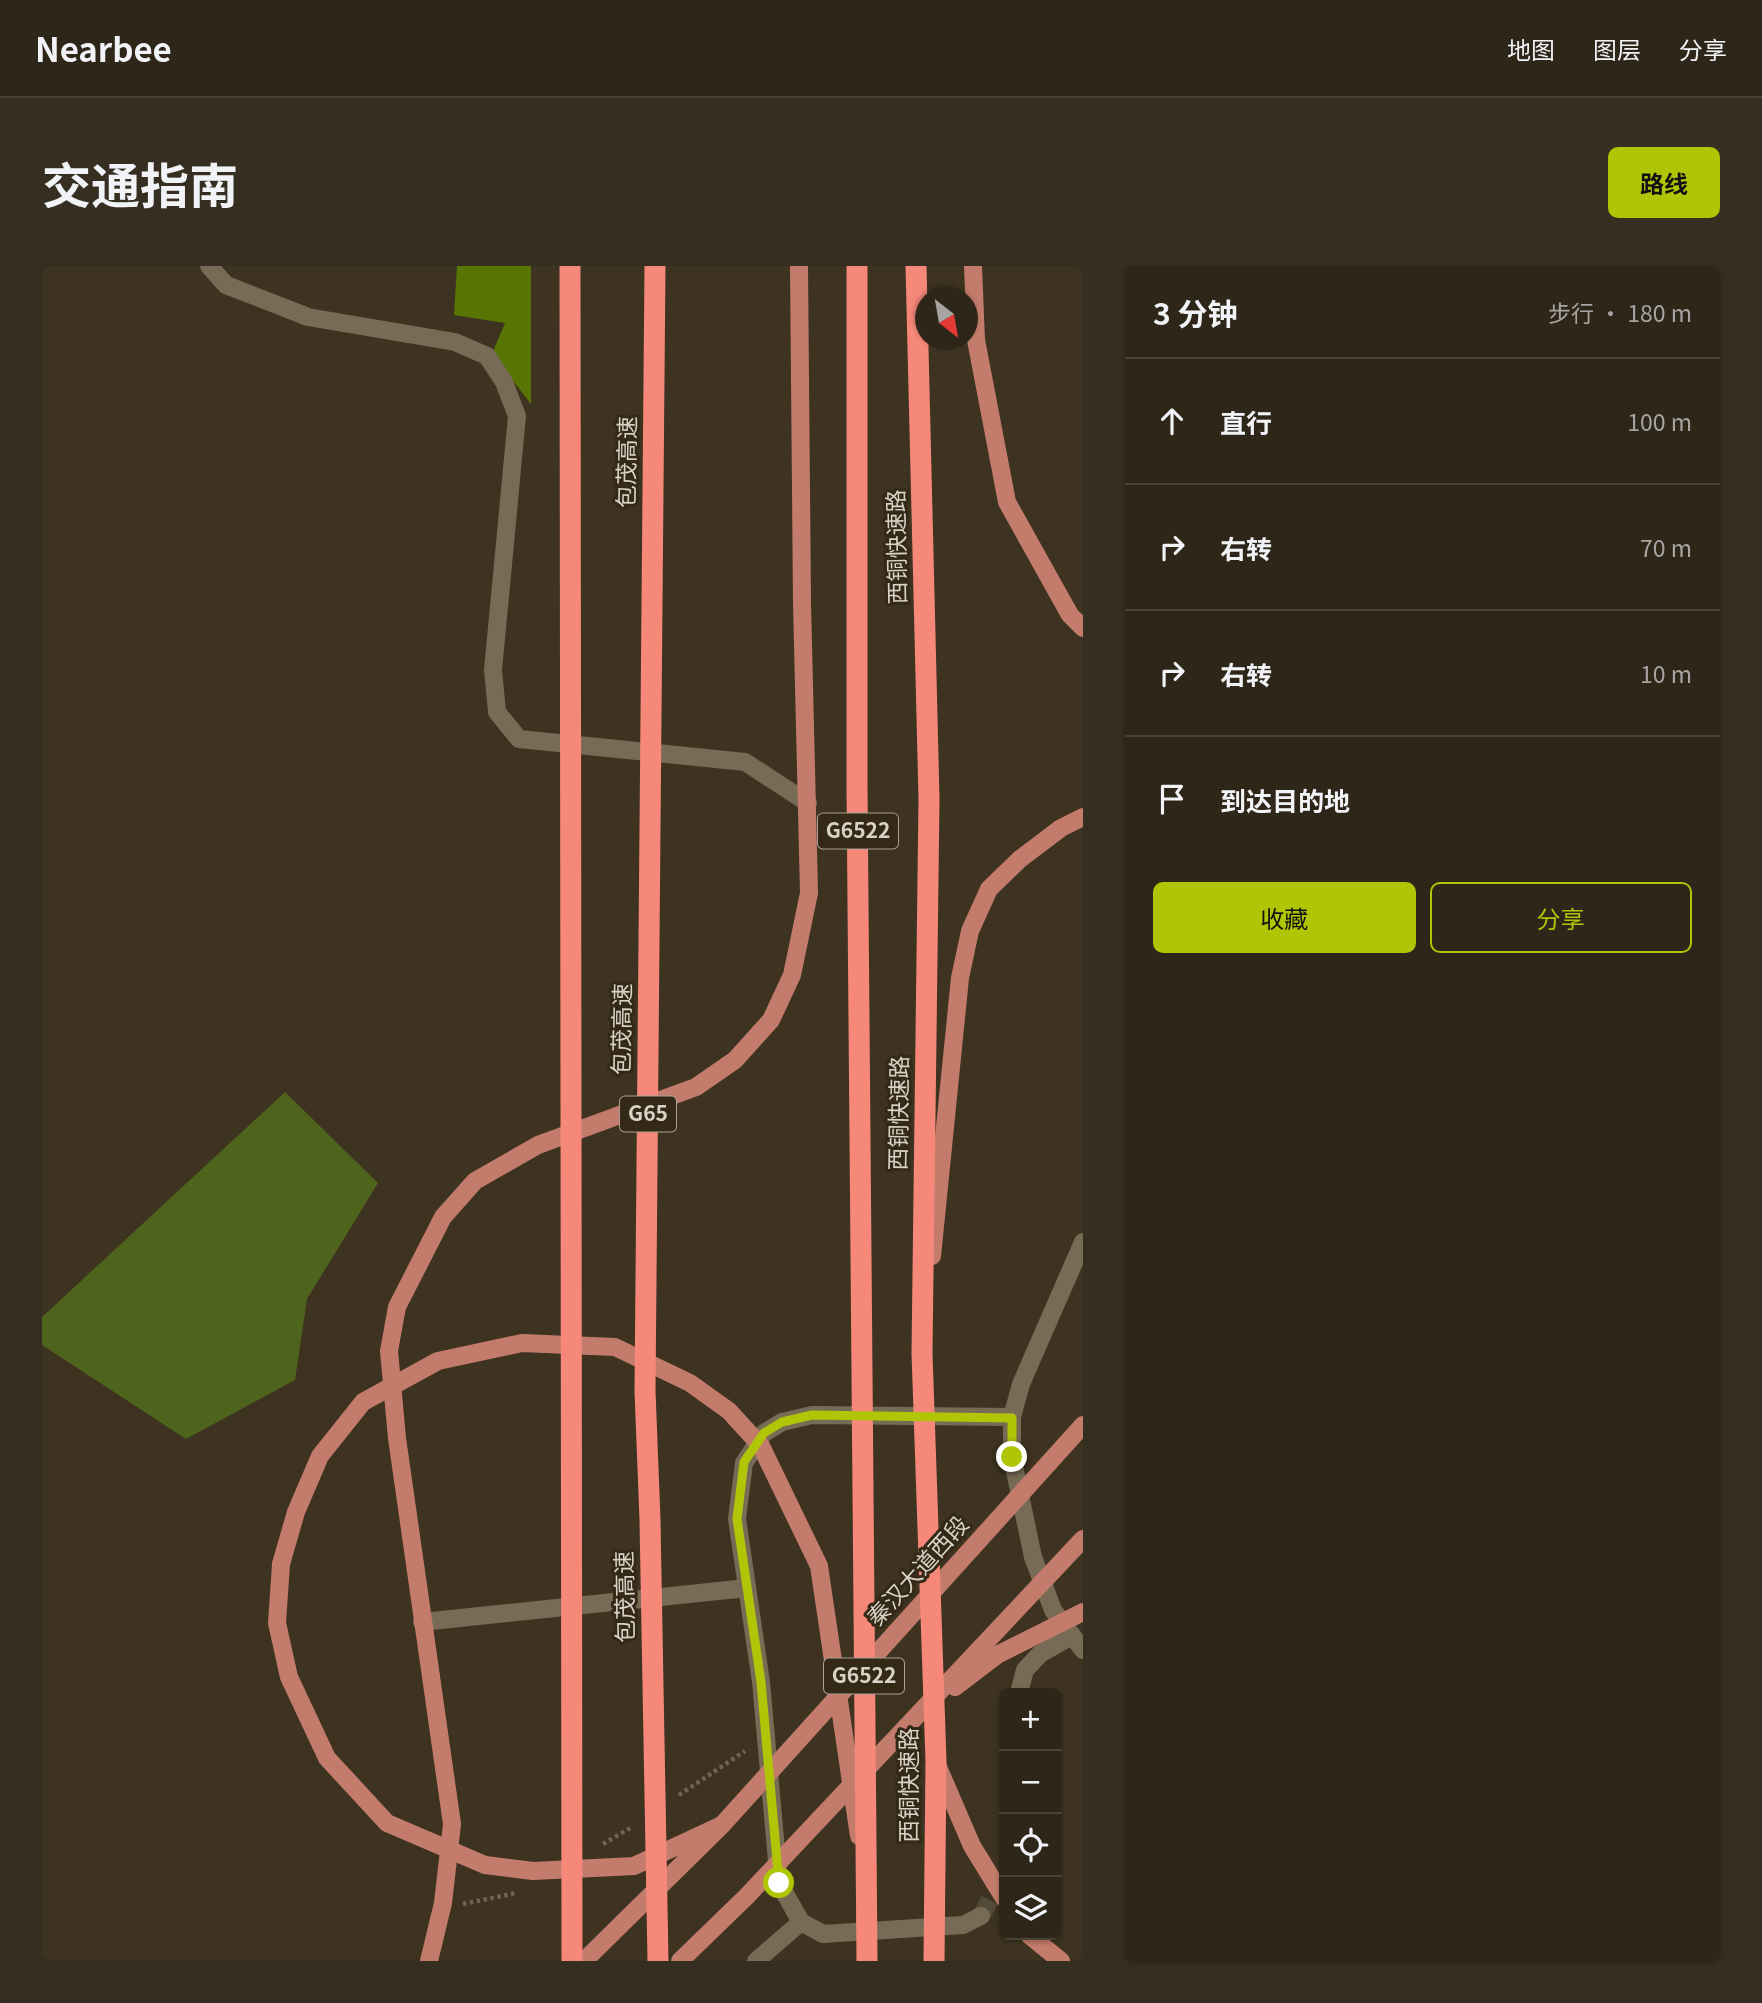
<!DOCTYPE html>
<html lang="zh">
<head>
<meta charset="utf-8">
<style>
	body { margin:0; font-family:Georgia,"Noto Sans SC",serif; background:#362e21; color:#f1f3f6 }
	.controls { position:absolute; right:21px; bottom:21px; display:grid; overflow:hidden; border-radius:10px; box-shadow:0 2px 5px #0004 }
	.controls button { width:63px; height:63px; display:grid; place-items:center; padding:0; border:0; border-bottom:2px solid #494337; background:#2e2618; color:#f1f3f6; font:35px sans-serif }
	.compass { position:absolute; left:873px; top:21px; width:63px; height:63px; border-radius:50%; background:#2e2618; box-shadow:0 2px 5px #0004; rotate:149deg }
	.stop { position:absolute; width:21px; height:21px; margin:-16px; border:5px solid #afc506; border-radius:50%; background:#fff }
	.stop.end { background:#afc506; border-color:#fff; box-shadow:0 2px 7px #0008 }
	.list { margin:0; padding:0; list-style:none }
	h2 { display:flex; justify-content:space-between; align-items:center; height:91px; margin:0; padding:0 28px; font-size:30px }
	h2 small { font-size:23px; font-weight:400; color:#a7a5a2 }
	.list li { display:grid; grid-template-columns:46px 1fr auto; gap:21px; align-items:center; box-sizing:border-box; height:126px; padding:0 28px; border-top:2px solid #494337 }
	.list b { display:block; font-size:26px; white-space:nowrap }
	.list em { font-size:23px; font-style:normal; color:#a7a5a2 }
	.actions { display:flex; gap:14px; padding:21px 28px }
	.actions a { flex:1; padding:16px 0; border:2px solid #afc506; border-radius:10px; text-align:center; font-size:24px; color:#afc506 }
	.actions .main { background:#afc506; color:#111 }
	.icon { flex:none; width:38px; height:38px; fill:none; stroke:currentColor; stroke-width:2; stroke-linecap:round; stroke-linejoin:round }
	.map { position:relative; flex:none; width:1041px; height:1695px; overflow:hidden; border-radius:10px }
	header { display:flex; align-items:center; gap:42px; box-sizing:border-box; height:98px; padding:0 35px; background:#2e2618; border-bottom:2px solid #494337 }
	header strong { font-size:33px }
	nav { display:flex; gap:38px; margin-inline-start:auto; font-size:24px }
	.intro { display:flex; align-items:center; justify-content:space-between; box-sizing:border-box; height:168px; padding:0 42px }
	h1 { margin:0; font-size:49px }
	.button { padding:18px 32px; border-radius:10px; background:#afc506; color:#111; font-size:24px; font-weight:700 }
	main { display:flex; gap:42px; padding:0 42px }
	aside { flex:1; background:#2e2618; border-radius:10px; box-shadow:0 2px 5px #0004 }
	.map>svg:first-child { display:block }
	.green { fill:#4e631c }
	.forest { fill:#587402 }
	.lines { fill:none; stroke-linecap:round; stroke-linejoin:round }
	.minor-tunnel { stroke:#554b39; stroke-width:18; stroke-dasharray:18 9; stroke-linecap:butt }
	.path { stroke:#6e6554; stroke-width:4.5; stroke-dasharray:3.5 3.5; stroke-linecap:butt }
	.minor { stroke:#776b56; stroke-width:18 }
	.major { stroke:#c37c6c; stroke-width:18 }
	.highway { stroke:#f6887a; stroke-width:21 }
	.route { stroke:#afc506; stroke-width:9 }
	.labels { text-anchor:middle; stroke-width:6; stroke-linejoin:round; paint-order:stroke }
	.shield { fill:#342916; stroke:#a89f92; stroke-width:2 }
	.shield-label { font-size:21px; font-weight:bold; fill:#d9d2c7 }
	.street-label { font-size:23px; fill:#d9d2c7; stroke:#342916 }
</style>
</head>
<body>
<header>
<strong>Nearbee</strong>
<nav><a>地图</a><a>图层</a><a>分享</a></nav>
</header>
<div class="intro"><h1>交通指南</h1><a class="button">路线</a></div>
<main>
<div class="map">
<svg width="1041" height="1695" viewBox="0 0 1041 1695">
	<rect width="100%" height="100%" fill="#3e3320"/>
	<path class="green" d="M243 826 336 917 265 1033 253 1114 144 1173 0 1079V1051Z"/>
	<path class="forest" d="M415 0H489V138L450 88 463 57 412 49Z"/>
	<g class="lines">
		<path class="minor-tunnel" d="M939 1650 962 1608"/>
		<path class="path" d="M637 1529 703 1485
			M561 1578 590 1561
			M421 1638 474 1627"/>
		<path class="minor" d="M167 0 184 19 266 51 413 76 445 90 462 116 475 150 451 404 455 446 477 473 703 496 766 537
			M1041 976 979 1118 970 1151V1191L991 1291 1011 1344 1041 1384
			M380 1356 705 1322
			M977 1427 983 1404 998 1388 1030 1370
			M939 1650 921 1659 781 1668 759 1656 737 1617 719 1416 695 1253 702 1197 722 1167 740 1156 770 1149 970 1151
			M714 1695 759 1656"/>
		<path class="major" d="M931 0 934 74 965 236 1028 349 1041 362
			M890 990 918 712 928 665 947 623 978 593 1019 562 1041 551
			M913 1421 955 1389 1041 1346
			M896 1501 930 1580 962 1632
			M680 1559 592 1600 491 1605 443 1599 345 1557 285 1492 247 1411 235 1357 239 1298 254 1246 278 1190 321 1136 396 1095 480 1077 573 1081 648 1117 687 1145 719 1180 777 1300 817 1570
			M987 1669 1019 1695
			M387 1695 401 1637 410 1558 355 1172 347 1085 355 1041 401 951 433 915 496 879 654 821 693 794 729 754 750 709 767 627 760 337 757 0
			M542 1695 680 1559 1041 1159
			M638 1695 705 1630 1041 1273"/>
		<path class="highway" d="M528 0 530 1695
			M613 0 603 1125 608 1254 616 1695
			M815 0V520L825 1695
			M874 0 887 533 880 1087 894 1495 892 1695"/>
	</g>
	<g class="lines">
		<path class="route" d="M737 1617 719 1416 695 1253 702 1196 722 1167 740 1156 770 1149 970 1152V1191"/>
	</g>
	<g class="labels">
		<g class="shield">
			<rect x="776" y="547.5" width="80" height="35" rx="5"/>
			<rect x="578" y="830.5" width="56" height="35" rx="5"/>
			<rect x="782" y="1392.5" width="80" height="35" rx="5"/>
		</g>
		<g class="shield-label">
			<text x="816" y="572">G6522</text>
			<text x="606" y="855">G65</text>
			<text x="822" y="1417">G6522</text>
		</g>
		<g class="street-label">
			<text transform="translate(585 196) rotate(-89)" y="8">包茂高速</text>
			<text transform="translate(855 281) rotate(-91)" y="8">西铜快速路</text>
			<text transform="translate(580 763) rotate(-89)" y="8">包茂高速</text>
			<text transform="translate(857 847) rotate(-89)" y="8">西铜快速路</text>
			<text transform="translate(876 1305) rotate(-48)" y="8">秦汉大道西段</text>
			<text transform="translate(583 1331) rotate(-91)" y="8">包茂高速</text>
			<text transform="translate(867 1519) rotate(-90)" y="8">西铜快速路</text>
		</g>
	</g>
</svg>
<div class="controls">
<button>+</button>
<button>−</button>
<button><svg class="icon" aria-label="locate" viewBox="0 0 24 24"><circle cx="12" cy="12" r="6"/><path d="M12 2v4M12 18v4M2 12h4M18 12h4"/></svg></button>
<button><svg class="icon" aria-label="layers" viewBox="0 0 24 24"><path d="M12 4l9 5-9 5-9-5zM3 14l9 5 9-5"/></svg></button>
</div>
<svg class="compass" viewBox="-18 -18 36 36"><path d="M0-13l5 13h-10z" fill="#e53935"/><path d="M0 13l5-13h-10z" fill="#a7a5a2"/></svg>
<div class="stop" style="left:737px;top:1617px"></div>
<div class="stop end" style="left:970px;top:1191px"></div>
</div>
<aside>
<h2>3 分钟<small>步行 · 180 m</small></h2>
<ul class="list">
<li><svg class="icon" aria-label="ahead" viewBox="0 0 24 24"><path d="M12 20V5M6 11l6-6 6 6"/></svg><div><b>直行</b></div><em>100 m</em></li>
<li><svg class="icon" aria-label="right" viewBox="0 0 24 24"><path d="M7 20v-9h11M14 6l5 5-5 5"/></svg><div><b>右转</b></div><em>70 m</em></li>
<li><svg class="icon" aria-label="right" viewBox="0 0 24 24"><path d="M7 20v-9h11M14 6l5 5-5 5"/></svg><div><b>右转</b></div><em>10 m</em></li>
<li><svg class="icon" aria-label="arrive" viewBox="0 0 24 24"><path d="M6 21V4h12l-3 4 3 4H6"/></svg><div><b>到达目的地</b></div></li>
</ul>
<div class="actions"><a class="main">收藏</a><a>分享</a></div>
</aside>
</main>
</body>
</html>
